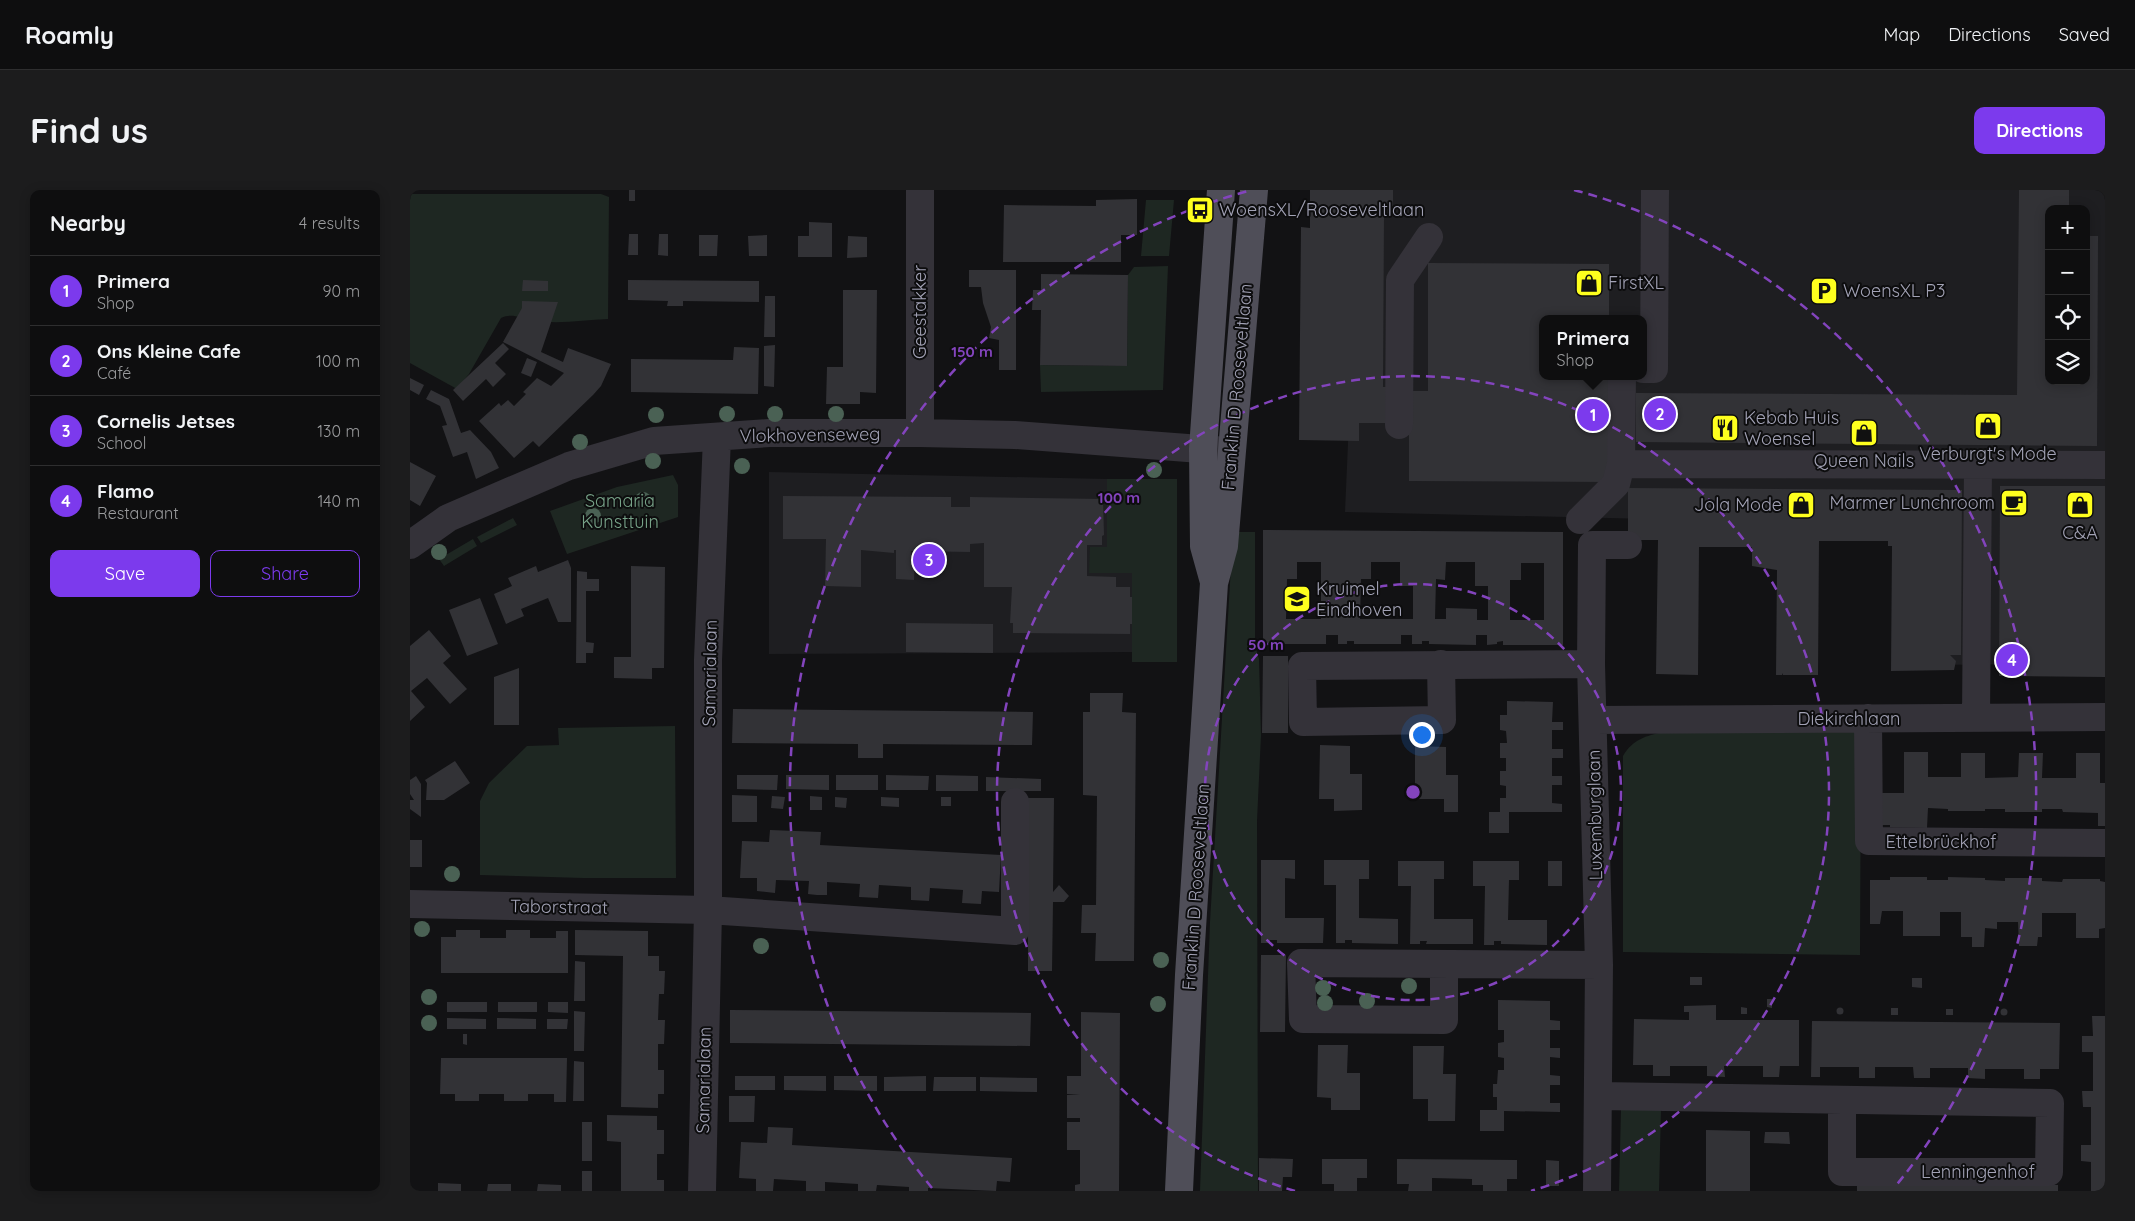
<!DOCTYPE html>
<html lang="en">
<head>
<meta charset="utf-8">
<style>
	body { margin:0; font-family:Quicksand,sans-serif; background:#1c1c1d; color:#f1f3f6 }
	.controls { position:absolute; right:15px; top:15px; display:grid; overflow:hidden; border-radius:10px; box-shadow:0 2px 12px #0003 }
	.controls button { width:45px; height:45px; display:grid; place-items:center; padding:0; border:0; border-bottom:1px solid #2e2e2f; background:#0e0e0f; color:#f1f3f6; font:25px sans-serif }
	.you { position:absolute; left:1011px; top:544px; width:18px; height:18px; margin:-12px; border:4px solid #fff; border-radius:50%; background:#1a73e8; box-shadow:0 0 0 8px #1a73e833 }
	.badge { display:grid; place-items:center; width:32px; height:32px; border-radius:50%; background:#7c3aed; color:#fff; font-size:16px; font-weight:700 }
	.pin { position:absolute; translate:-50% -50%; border:2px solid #fff; box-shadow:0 1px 5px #0006 }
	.popup { position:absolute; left:1129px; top:125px; width:108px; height:65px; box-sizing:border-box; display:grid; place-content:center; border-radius:10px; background:#0e0e0f; filter:drop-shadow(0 1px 4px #0005); font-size:16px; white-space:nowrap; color:#9b9c9e }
	.popup b { font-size:19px; color:#f1f3f6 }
	.popup::after { content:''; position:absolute; left:50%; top:100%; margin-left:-10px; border:10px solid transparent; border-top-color:#0e0e0f }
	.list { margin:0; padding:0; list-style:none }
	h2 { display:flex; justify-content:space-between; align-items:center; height:65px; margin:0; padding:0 20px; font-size:21px }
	h2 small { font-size:16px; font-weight:400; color:#9b9c9e }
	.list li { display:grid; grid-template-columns:32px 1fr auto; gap:15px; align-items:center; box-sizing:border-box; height:70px; padding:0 20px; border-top:1px solid #2e2e2f }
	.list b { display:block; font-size:19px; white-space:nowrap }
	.list p { margin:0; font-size:16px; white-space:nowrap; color:#9b9c9e }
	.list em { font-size:16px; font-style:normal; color:#9b9c9e }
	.actions { display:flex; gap:10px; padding:15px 20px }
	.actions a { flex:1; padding:11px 0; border:1px solid #7c3aed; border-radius:10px; text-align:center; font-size:18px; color:#7c3aed }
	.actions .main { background:#7c3aed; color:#fff }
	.icon { flex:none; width:28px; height:28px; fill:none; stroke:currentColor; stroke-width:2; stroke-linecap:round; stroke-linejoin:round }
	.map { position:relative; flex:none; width:1695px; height:1001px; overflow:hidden; border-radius:10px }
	header { display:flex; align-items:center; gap:30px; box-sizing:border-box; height:70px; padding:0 25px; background:#0e0e0f; border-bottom:1px solid #2e2e2f }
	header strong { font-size:24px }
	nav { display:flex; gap:28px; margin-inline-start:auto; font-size:18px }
	.intro { display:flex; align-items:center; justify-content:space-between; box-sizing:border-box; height:120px; padding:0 30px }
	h1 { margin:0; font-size:35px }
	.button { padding:12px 22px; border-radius:10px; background:#7c3aed; color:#fff; font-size:18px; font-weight:700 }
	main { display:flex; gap:30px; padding:0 30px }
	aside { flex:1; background:#0e0e0f; border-radius:10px; box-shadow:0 2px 12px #0003 }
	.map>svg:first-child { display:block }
	.built { fill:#1e1e21; fill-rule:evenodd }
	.green { fill:#1e2722 }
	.building { fill:#323236; fill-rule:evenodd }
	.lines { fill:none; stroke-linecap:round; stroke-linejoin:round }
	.minor { stroke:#343239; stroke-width:28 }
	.major { stroke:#4f4e58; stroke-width:28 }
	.tree { fill:#4a6154 }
	.ring { fill:none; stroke:#8344bd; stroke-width:2.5; stroke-dasharray:9 6 }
	.labels { text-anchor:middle; stroke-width:4; stroke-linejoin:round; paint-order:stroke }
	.poi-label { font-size:18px; fill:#a2a2b5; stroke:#0d0d0e; text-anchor:start }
	.street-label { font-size:18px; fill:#a2a2b5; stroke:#0d0d0e }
	.park-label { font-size:18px; fill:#77a288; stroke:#0d0d0e }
	.centre { fill:#8344bd; stroke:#0d0d0e; stroke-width:2.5 }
	.ring-label { font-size:15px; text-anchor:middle; font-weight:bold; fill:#8344bd; stroke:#0d0d0e; stroke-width:4; stroke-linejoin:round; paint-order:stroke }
</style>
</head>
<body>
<header>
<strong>Roamly</strong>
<nav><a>Map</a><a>Directions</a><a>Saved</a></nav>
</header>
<div class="intro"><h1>Find us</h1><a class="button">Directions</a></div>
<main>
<aside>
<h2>Nearby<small>4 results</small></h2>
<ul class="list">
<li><span class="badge">1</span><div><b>Primera</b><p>Shop</p></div><em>90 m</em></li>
<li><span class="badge">2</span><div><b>Ons Kleine Cafe</b><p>Café</p></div><em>100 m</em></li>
<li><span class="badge">3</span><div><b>Cornelis Jetses</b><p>School</p></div><em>130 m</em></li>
<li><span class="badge">4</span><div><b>Flamo</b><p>Restaurant</p></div><em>140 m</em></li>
</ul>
<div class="actions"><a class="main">Save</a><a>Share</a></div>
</aside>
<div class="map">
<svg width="1695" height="1001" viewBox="0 0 1695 1001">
	<rect width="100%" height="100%" fill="#121214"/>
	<path class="built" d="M949 0H1695V376L1617 474 1518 475 1520 330 1240 329 935 322ZM1639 19H1676V191H1639ZM1133 129H1233V186H1133Z
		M359 282 697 289V357L680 383 722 382V462L359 464Z"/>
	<path class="green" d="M0 4H191L199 7 198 129C173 130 146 135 122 130 110 128 102 123 91 128L59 184 47 199 0 173Z
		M736 10H764L759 66H731Z
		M758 76 753 200 631 202 630 175 717 176 718 85 724 77Z
		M263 285 268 295V327L157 364 140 321 207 297Z
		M697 289H767V472H722V383H679L680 357H697Z
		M103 328 107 335 71 353 67 347Z
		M823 342H845V456L849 469 851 545 847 631 848 1001H790L800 732Z
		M63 349 67 356 34 376 29 369Z
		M265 536 266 688H173L70 685V611L79 593 117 556 149 555 148 538Z
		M1253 542H1451L1450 765 1213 762V566C1223 549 1236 546 1253 542Z
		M1211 920H1251L1249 1001H1209Z"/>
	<path class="building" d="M219 0H225V11H219Z
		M900 0H983V25H974L973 197H981V233H949V251L889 250 891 37 900 38Z
		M1609 0H1659V19H1639V191H1676V46H1688L1687 256 1226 252V203L1607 205Z
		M727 9V45H711V72H593L594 15 686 16V10Z
		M399 32 422 33V67H388V46H399Z
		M219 44H228V65H218Z
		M249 44H258V66L248 65Z
		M289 45H308L307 66H289Z
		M357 45V66H339L338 46Z
		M438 46 457 47V67L437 68Z
		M1018 73 1199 74V129H1133V186H1198V292L999 291V201H1018Z
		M559 80H606V180H589V150L579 148 581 137 573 113 571 97H559Z
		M631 84 718 85 717 176 630 175 631 120H622L623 100H631Z
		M113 90 138 91V101H112Z
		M218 90 349 91V112L273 111V116H257L258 111 218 110Z
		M433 100H467L466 203 450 202V214H416L417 177H433Z
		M355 106H365V147H354Z
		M112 111 148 112 131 162 153 172 158 158 201 174 191 196 183 205 129 257 123 251 104 268 69 231 89 213 91 216 98 210 104 216 116 204 113 202 127 188 141 196 154 183 93 152 112 118Z
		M93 153 99 159 85 173 96 184 83 197 76 189 53 211 43 200Z
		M365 155 364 197 354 196V156Z
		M324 157 349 158 348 204 221 202V169L323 170Z
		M117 168 127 172 121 187 111 183Z
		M0 188 14 195 9 205 0 200Z
		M21 200 39 209 51 243 60 240 81 262 89 278 66 289 57 262 43 267 32 236 37 235 30 216 16 209Z
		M0 272 26 286 10 316 0 310Z
		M1590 296H1695V487L1589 486Z
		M1218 298 1552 300 1551 465H1540L1546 471 1544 480 1481 481 1482 356H1478V351H1409L1408 485H1402L1403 483 1402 485H1373V483L1372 485H1366L1367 380 1342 376V357H1289L1288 485 1246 484 1248 350H1218Z
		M373 306 541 307V317H560V307L693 309 694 345 692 346V355H677V386L706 387V397H720V407H722V434H720V444L603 443V433H600L602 397H574V353L560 354V362L501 361V371H505L504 390 486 389V360H484V363L451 360V397L415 396 416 349H373Z
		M853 340 1153 342V455H1093V451L1087 452V454L1077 455V445H1066V455L1019 454V451H1012V454H1002V445H991V454H944V451H937V454H928V445H916V454H869V450L863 451V453H853ZM887 372H911V429H876L877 389H887ZM961 372H990V396H1003V429H950L951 389H961ZM1036 372H1065V396H1078V430H1067V419L1036 418V429H1025L1026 389 1035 390ZM1111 373H1134V430H1100V390H1111Z
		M158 370 161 378V432H148L138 408 111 419 114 426 96 434 84 404 102 396 98 388 126 376 128 382Z
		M221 376 255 377 254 478H242V489L204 488V467H221Z
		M167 381 177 382V389H189V401H176V452L184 453 183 463H176V473H166Z
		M70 408 88 454 57 466 39 420Z
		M496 433 583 434V463L496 462Z
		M19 440 41 466 33 473 57 499 40 514 17 488 1 501 15 517 0 531V456Z
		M853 466H878V543H852Z
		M109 478V535H84V487Z
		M680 503H713L712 522 726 523 724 771H685L686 743H671L672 715H686L687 606 673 605V522H680Z
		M1097 511 1143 512 1142 532H1153V540H1142V559H1153V568H1142V586H1152V595H1142V613L1152 614V622H1099V643H1079V622H1090V608H1096V596L1090 595V581H1096V568H1090V553H1097L1096 541 1090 540V525H1097Z
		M323 519 623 522 622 555 473 554V568H448V554L322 553Z
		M910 555 940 556V584H952V620L924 621V609H909Z
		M1005 556 1036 557V585H1048V622H1034V609H1005Z
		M1494 562H1518V587H1551V563H1575V588L1608 587 1609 563H1633L1632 588H1666V563H1690V593H1695V636H1688V623L1653 622 1652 619H1632V622H1595V619H1575V621H1538V619L1518 618 1517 638 1480 637V635H1471V603H1494Z
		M45 571 60 593 34 610H16L17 593 15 590Z
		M327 585H368L367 600 327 599Z
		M376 585H419V600L376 599Z
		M426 585H468V600H426Z
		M476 585 519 586 518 600H476Z
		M526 585 568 586V601H526Z
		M6 586 11 594V627L0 619V610H4L0 604V590Z
		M576 587 631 589V601H576Z
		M322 605 347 606V632H322Z
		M362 606 375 607 373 619 361 618Z
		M400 606 412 607V620H400Z
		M425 607 437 608 436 618 425 617Z
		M471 607 489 608V617L471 616Z
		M531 607H541V616H531Z
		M618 608H644L643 702 649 695 659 706 654 712H643L642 781H618Z
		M360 640 411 642 410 655 591 665 589 702 572 701 571 714 552 713 553 700 520 698 519 711 501 710V697L469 695 468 708 449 707 450 694 417 692V705H407L398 704 399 691 366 690 365 703 347 701V688H330L332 651 359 652Z
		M0 650H12V677H0Z
		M851 670H885V689L875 688V728H914L913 753H867V750H860V753H851Z
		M914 670H959V689H949V728L988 729V754L942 753V750H935V753H926V695H914Z
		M988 671H1034V689H1024V729H1063V754H1016L1017 751H1010V754H1000L1001 696H988Z
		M1063 671H1109V690H1099L1098 730H1137V755L1091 754V751H1084V755H1074L1075 696H1063Z
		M1138 671H1152V696H1138Z
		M1480 687H1517V690H1538V687L1575 688V690L1595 691V688H1632V691L1652 692 1653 689H1690V691L1695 692V738L1689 739V748H1666V723H1632V747H1628L1627 756H1609L1608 732H1587V739L1575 738 1574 757H1562V747H1551V722H1530V746H1493V721H1472L1470 734H1460V690H1480Z
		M46 740H70V748H96V740H120V748H146V741H158V783H31V747H46Z
		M165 740 238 741V766H249V781H255L254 804H249L248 830H255L254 854H248V880H254V904H248V918L211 917 213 766 165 765Z
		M851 765H876L875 842H850Z
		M165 771 175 772V811H164Z
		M1280 787H1292V795H1280Z
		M1502 788H1512V798L1502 797Z
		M1357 809H1362V818L1357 817Z
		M1088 810 1140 811V830L1150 831V840H1140V858H1150V868L1140 867V885L1150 886V895H1140V913H1150V922L1094 921V941H1070V920H1087V907H1083V894H1087L1088 880H1094V868L1088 867V853L1094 852V840H1088Z
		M37 812H77V822H37Z
		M88 812H127V822H88Z
		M138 812H158V823L138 822Z
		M1306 815V830H1389V876H1370L1369 887H1353V876H1314L1315 887 1297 886V876H1260V886H1243V875H1223L1224 829 1279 830V822H1274V816Z
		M1331 817 1337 818V824H1331Z
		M1426.5 821a3.5 3.5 0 1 1 7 0a3.5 3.5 0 1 1-7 0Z
		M1481 818H1488V825H1481Z
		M1590.5 822a3.5 3.5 0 1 1 7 0a3.5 3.5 0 1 1-7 0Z
		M1536 819H1543V825H1536Z
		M320 820 621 823 620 856 320 853Z
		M164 821 175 822 174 861H164Z
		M671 822 710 823 709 1001H665V995L670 994V960H657V932H670V928H657V905L670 904H657V886H671Z
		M1682 826H1695V1001H1681V972L1671 971V955H1681V917H1673L1672 901H1683V862H1672V846H1683Z
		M37 828 76 829V839H37Z
		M87 828 126 829V839H87Z
		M137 829H158L157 839H137Z
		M1402 831 1650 833 1649 879H1630V889H1614V879H1575V889L1558 888V878H1520V888H1504L1503 877H1465V888H1449V877H1410V887H1401Z
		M53 844H57V855L53 854Z
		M908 855H938L937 883H950V920H921V908L907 907Z
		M1003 856H1034L1033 884H1046L1045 931H1018V909H1003Z
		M31 868H157L156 912H144V904H118V911H94V904H69V911H45V904H30Z
		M164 871 174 872V911H163Z
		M325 886H365V900H325Z
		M374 886H416V901L374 900Z
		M424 886H467V901L424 900Z
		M516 886V901H474V887Z
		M524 887H566V901H523Z
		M570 887 627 888V902L570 901Z
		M319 906H345L344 932H319Z
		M197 925 247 926V940H254V964H247V990H254V1001H211V952L197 951Z
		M172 932H182V971H172Z
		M358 937 383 938 382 955 602 968 600 992 587 991 586 1001 518 998V1001H499V997L467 995 466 1001H448V994L415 992V1001H396V991L364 989 363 1001H346V989L329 988 331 952 357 953Z
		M1296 940 1340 941V1001H1296Z
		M1355 942H1379L1380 954 1354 953Z
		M849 968 883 969 882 987H873L872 1001H849Z
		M912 969H957V988H947V1001H924V994H912Z
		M987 969 1107 970V989H1097V1001H1073V995H1062V989L1022 988V1001H998L999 994H987Z
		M1136 970 1149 971V996H1136Z
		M172 981H182V1001H172Z
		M28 993 51 994V1001H28Z
		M78 994H101V1001H77Z
		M128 994 151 995V1001H127Z
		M1447 994 1648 995V1001H1447Z"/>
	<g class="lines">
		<path class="minor" d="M1233 179H1244L1245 0
			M1212 186 1211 274 1695 275
			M989 235 990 90 1019 47
			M510 243V0
			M1170 330 1206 294 1211 274
			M0 355 38 328 159 276 244 251 359 243H510L605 245 817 261
			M1031 474 1032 530 893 532 892 476 1181 474
			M1458 528 1459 651 1695 653
			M1566 528 1568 276
			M1183 530 1695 527
			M0 714 298 720 605 741V612
			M1034 776V830L893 829 891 773 1189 775
			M1189 906 1640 913 1639 982H1432V911
			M292 1001 298 720V470L307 247
			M1187 1001 1189 775 1181 474 1182 355H1218"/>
		<path class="major" d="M804 392 794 356 793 259 811 0
			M769 1001 779 785 804 393 814 356 844 0"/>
	</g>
	<g class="tree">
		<circle cx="317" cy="224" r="8"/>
		<circle cx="365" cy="224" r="8"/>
		<circle cx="426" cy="224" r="8"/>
		<circle cx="246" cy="225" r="8"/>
		<circle cx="170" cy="252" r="8"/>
		<circle cx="243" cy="271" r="8"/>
		<circle cx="332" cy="276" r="8"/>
		<circle cx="744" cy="280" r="8"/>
		<circle cx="233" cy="310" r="8"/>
		<circle cx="183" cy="326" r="8"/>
		<circle cx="29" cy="362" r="8"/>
		<circle cx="42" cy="684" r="8"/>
		<circle cx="12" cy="739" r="8"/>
		<circle cx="351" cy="756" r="8"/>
		<circle cx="751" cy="770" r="8"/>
		<circle cx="999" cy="796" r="8"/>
		<circle cx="913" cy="798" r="8"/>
		<circle cx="19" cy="807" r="8"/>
		<circle cx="957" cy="811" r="8"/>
		<circle cx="915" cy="813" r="8"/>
		<circle cx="748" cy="814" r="8"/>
		<circle cx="19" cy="833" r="8"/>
	</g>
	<g class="ring">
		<circle cx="1003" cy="602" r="208"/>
		<path d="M885 1001A416 416 0 1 1 1121 1001"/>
		<path d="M522 998A623 623 0 0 1 842 0M1164 0A623 623 0 0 1 1484 998"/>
	</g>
	<defs>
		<g id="bus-square" transform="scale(1.4375)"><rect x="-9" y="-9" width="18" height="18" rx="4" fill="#feff1e" stroke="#0d0d0e"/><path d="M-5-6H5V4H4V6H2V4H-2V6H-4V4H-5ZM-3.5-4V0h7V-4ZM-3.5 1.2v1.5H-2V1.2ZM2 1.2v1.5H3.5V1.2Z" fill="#111"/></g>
		<g id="shop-square" transform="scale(1.4375)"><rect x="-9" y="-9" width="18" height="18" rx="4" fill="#feff1e" stroke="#0d0d0e"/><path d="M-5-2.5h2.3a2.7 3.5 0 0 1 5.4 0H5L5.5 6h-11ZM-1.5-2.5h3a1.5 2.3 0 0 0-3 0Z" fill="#111"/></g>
		<g id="parking-square" transform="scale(1.4375)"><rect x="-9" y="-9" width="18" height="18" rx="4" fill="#feff1e" stroke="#0d0d0e"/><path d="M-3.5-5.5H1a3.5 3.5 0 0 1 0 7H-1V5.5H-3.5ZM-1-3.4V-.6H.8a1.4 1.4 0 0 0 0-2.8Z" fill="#111"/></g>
		<g id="restaurant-square" transform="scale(1.4375)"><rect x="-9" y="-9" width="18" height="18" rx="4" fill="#feff1e" stroke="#0d0d0e"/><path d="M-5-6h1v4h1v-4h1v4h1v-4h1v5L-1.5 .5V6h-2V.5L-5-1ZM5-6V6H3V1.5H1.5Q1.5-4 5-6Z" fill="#111"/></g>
		<g id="cafe-square" transform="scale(1.4375)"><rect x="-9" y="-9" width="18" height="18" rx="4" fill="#feff1e" stroke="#0d0d0e"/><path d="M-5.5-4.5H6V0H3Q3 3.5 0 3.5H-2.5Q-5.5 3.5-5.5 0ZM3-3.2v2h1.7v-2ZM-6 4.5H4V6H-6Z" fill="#111"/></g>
		<g id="school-square" transform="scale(1.4375)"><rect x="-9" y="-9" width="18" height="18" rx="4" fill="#feff1e" stroke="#0d0d0e"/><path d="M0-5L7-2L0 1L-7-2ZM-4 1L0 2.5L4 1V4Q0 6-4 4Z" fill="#111"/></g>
	</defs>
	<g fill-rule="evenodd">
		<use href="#bus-square" x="790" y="20"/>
		<use href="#shop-square" x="1179" y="93"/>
		<use href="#parking-square" x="1414" y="101"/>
		<use href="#shop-square" x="1578" y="236"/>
		<use href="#restaurant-square" x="1315" y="238"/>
		<use href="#shop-square" x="1454" y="243"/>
		<use href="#cafe-square" x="1604" y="313"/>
		<use href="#shop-square" x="1391" y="315"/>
		<use href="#shop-square" x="1670" y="315"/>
		<use href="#school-square" x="887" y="409"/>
	</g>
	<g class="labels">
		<g class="poi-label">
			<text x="809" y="26">WoensXL/Rooseveltlaan</text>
			<text x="1198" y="99">FirstXL</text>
			<text x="1433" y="107">WoensXL P3</text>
			<text x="1334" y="234">Kebab Huis<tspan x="1334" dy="21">Woensel</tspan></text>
			<text x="1578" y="270" text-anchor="middle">Verburgt's Mode</text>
			<text x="1454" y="277" text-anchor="middle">Queen Nails</text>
			<text x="1585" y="319" text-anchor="end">Marmer Lunchroom</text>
			<text x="1372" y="321" text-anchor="end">Jola Mode</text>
			<text x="1670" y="349" text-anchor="middle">C&amp;A</text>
			<text x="906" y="405">Kruimel<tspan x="906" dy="21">Eindhoven</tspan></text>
		</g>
		<g class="street-label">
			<text transform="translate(510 122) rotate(-90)" y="6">Geestakker</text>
			<text transform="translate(827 197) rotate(-85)" y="6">Franklin D Rooseveltlaan</text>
			<text transform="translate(400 245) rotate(-1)" y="6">Vlokhovenseweg</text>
			<text transform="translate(300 483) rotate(-89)" y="6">Samarialaan</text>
			<text x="1439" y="535">Diekirchlaan</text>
			<text transform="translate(1185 625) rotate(-91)" y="6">Luxemburglaan</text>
			<text x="1531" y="658">Ettelbrückhof</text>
			<text transform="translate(786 697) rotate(-86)" y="6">Franklin D Rooseveltlaan</text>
			<text transform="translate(149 717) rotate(1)" y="6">Taborstraat</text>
			<text transform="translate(294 890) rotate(-89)" y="6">Samarialaan</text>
			<text x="1568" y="988">Lenningenhof</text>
		</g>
		<g class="park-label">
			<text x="210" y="317">Samaria<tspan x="210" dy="21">Kunsttuin</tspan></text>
		</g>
	</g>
	<circle cx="1003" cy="602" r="8" class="centre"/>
	<g class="ring-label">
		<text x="562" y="167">150 m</text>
		<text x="709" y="313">100 m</text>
		<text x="856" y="460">50 m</text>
	</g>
</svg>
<div class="controls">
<button>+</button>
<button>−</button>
<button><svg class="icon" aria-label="locate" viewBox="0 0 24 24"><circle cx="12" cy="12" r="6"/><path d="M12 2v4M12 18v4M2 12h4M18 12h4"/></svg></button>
<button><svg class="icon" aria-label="layers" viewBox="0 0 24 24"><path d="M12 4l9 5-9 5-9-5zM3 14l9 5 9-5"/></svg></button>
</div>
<div class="you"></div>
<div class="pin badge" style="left:1183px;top:225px">1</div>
<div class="popup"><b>Primera</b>Shop</div>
<div class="pin badge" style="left:1250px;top:224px">2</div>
<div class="pin badge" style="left:519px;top:370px">3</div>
<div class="pin badge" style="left:1602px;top:470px">4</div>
</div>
</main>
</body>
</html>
